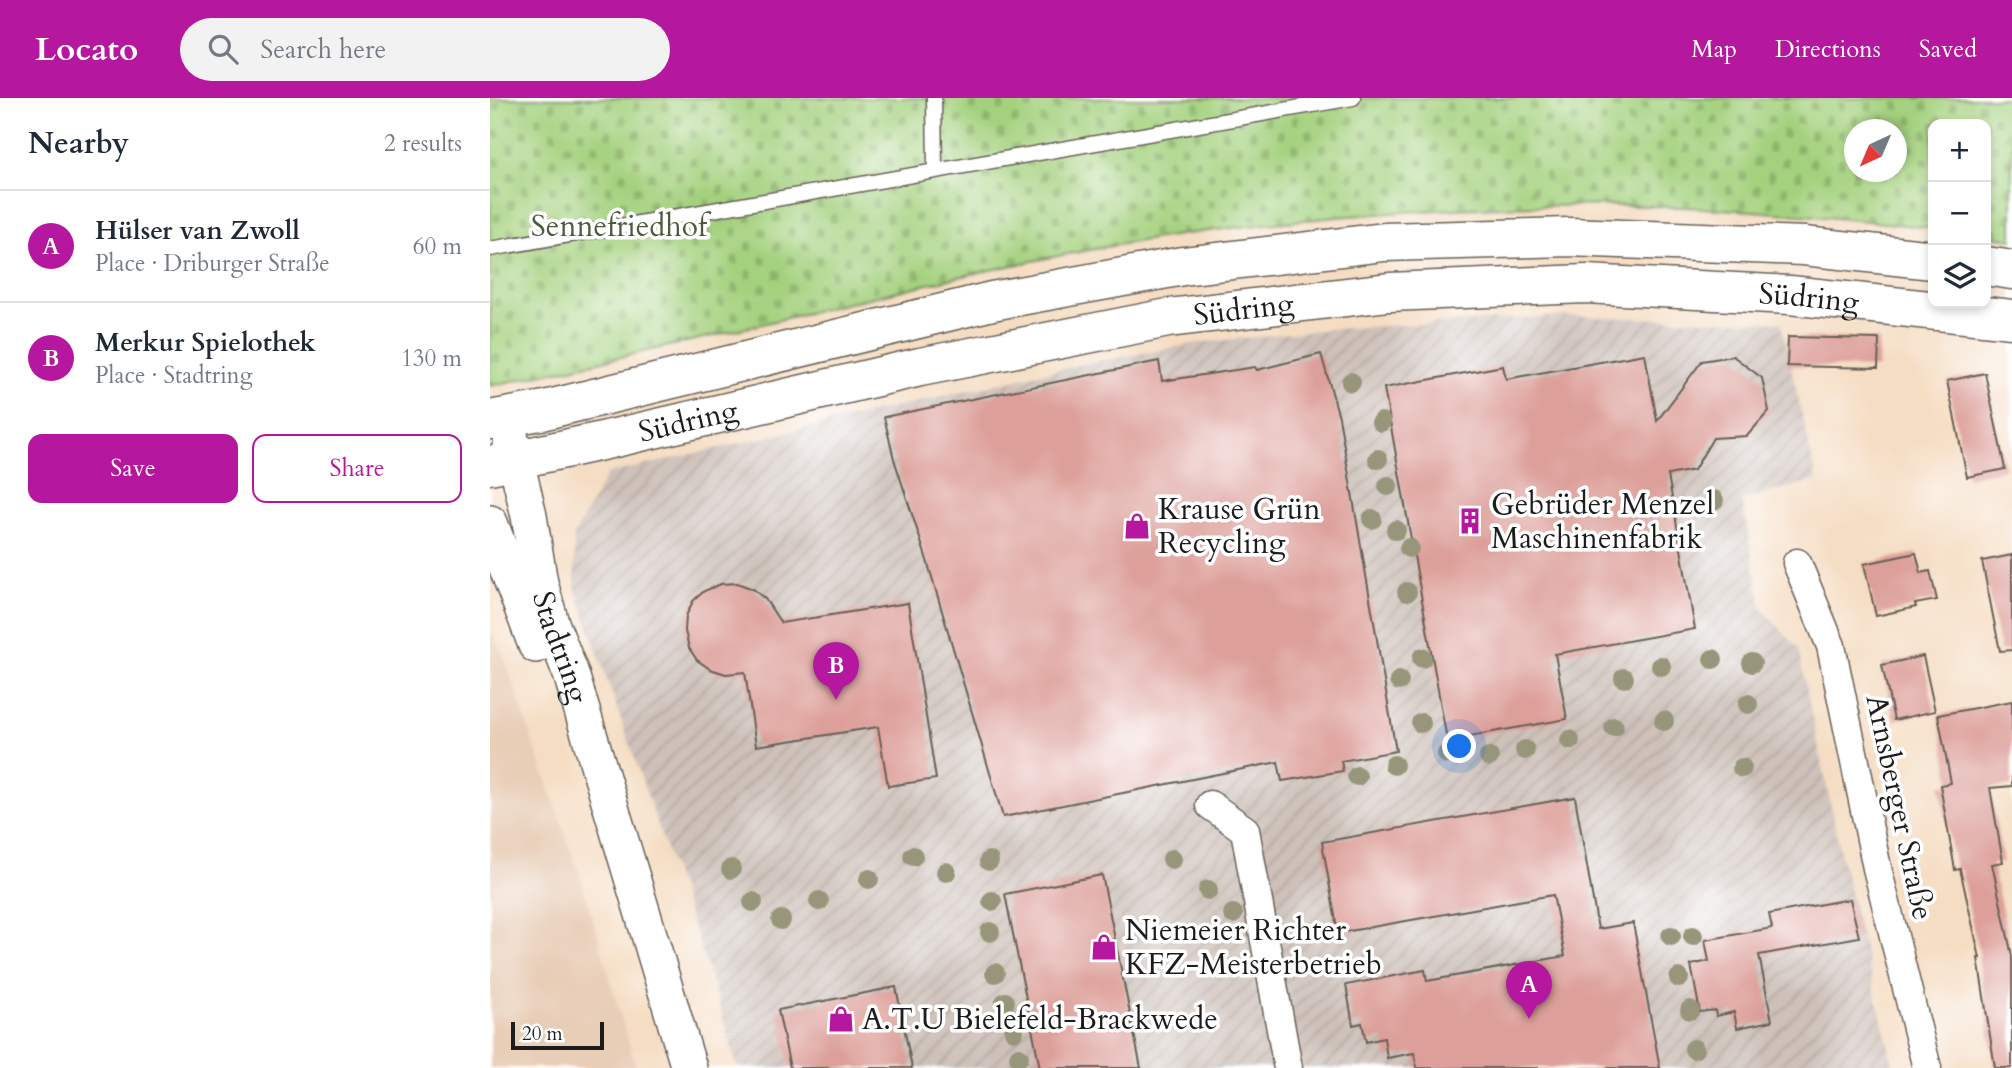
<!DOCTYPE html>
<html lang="en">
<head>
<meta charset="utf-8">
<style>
	body { margin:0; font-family:Cardo,serif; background:#f2f2f3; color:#1f2937 }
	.controls { position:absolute; right:21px; top:21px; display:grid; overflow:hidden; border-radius:14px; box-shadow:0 4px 10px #0003 }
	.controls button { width:63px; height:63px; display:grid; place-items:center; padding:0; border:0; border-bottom:2px solid #e0e1e3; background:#fff; color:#1f2937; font:35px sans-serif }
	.compass { position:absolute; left:1354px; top:21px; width:63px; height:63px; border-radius:50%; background:#fff; box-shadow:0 4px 10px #0003; rotate:224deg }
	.scale { position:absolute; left:21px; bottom:18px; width:93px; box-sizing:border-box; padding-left:7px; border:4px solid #1c1c1c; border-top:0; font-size:19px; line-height:24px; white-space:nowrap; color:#1c1c1c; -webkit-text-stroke:5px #fff; paint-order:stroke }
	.you { position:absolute; left:970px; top:649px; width:24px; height:24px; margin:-18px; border:5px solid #fff; border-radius:50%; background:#1a73e8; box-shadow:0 0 0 10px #1a73e833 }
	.badge { display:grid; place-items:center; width:46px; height:46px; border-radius:50%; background:#b5179e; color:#fff; font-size:23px; font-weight:700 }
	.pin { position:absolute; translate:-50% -58px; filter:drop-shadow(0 2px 4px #0008) }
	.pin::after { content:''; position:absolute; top:37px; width:24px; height:21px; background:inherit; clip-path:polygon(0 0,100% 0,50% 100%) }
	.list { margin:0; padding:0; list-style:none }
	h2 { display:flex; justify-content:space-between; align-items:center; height:91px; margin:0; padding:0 28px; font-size:30px }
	h2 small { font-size:23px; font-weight:400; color:#747a83 }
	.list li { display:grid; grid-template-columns:46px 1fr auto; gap:21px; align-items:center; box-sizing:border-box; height:112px; padding:0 28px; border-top:2px solid #e0e1e3 }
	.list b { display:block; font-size:26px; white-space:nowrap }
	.list p { margin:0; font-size:23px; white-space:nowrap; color:#747a83 }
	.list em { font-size:23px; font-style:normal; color:#747a83 }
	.actions { display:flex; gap:14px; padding:21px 28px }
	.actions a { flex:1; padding:16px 0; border:2px solid #b5179e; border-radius:14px; text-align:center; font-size:24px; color:#b5179e }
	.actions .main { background:#b5179e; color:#fff }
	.icon { flex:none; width:38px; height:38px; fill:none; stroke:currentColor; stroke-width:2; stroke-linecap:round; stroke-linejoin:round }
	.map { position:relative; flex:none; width:1522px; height:970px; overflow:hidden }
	header { display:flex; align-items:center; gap:42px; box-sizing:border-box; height:98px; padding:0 35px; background:#b5179e; color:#fff }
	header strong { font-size:33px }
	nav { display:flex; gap:38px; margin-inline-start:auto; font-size:24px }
	.search { width:490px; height:63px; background:#f2f2f3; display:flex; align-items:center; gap:18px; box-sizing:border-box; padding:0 24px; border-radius:38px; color:#747a83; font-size:26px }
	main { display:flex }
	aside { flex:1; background:#fff }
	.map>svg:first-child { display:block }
	.built { fill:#e8ceb7 }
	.industrial { fill:url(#industrial-furrows) }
	.cemetery { fill:url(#cemetery-stones); stroke:#60764d; stroke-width:2; fill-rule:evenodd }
	.building { fill:#dd9f99 }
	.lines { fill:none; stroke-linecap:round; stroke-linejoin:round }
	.service-casing { stroke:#686056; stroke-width:17 }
	.minor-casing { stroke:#686056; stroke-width:31 }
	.tertiary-casing { stroke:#686056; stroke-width:38 }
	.secondary-casing { stroke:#686056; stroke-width:41 }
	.service { stroke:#fff; stroke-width:14 }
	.minor { stroke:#fff; stroke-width:28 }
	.tertiary { stroke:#fff; stroke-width:35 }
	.secondary { stroke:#fff; stroke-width:38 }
	.tree { fill:#98967a }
	.labels { text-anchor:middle; stroke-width:7; stroke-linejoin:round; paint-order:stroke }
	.park-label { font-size:30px; fill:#4c5b3e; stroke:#fff }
	.street-label { font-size:30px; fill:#1c1c1c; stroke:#fff }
	.poi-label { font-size:30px; fill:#1c1c1c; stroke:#fff; text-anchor:start }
</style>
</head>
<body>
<header>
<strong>Locato</strong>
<div class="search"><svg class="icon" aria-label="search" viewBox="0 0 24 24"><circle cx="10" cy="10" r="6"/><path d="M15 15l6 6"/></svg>Search here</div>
<nav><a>Map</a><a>Directions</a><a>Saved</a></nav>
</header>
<main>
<aside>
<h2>Nearby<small>2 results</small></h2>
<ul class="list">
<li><span class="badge">A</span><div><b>Hülser van Zwoll</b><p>Place · Driburger Straße</p></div><em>60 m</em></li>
<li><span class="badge">B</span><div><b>Merkur Spielothek</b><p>Place · Stadtring</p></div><em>130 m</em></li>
</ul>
<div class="actions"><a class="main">Save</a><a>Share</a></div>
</aside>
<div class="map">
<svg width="1522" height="970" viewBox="0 0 1522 970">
	<defs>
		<pattern id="industrial-furrows" width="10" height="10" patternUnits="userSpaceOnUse" patternTransform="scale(1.75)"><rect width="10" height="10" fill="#cec1ba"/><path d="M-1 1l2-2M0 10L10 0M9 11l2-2" fill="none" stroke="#b0a59f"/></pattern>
		<pattern id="cemetery-stones" width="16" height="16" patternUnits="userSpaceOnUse" patternTransform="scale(1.75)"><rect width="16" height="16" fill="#a4d17e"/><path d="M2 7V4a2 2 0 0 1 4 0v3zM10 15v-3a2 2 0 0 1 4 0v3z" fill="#8db36c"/></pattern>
	</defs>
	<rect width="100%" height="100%" fill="#fff"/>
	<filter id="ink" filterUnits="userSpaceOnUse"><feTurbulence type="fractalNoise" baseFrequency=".0143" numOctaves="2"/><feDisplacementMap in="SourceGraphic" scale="14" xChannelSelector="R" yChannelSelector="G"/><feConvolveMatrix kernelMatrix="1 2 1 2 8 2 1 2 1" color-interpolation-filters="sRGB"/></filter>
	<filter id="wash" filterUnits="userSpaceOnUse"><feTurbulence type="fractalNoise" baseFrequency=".00686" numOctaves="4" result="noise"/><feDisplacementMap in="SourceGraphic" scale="28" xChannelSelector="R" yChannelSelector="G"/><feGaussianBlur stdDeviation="1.57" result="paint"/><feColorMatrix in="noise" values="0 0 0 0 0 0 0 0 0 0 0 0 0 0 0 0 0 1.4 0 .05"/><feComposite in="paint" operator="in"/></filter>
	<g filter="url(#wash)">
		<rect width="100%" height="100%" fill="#f5ddc3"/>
		<path class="built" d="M0 531 13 557 93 787 146 970H0Z"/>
		<path class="industrial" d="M1076 218 1291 224 1327 382 1252 402 1272 511 1308 550 1352 762 1404 970H248L219 875 85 489 84 437 117 376 588 267 708 245 839 231Z"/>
		<path class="cemetery" d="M0 0H1522V141L1496 137V26H1443V130C1348 120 1253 110 1158 108 1004 105 849 115 696 136 543 158 394 196 244 233 163 252 81 270 0 288ZM1364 32H1406V74H1364Z"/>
		<g id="blocks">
			<path class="building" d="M1298 239 1389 241 1388 270 1297 268Z
				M831 256 849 319 906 653 851 663 853 673 792 683 788 664 513 719 436 459 404 361 394 319 669 263 672 283 765 269 767 272Z
				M1155 256 1167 323 1212 263 1243 258 1272 280 1279 313 1257 338 1223 340 1204 372 1178 377 1205 531 1065 556 1077 621 957 642 894 290 1013 268 1016 281Z
				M1495 275 1515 371 1477 379 1457 283Z
				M1426 455 1431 475 1440 473 1447 502 1425 506 1426 509 1386 518 1374 466Z
				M1522 457V552L1510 553 1492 463Z
				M247 485 263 491 275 501 291 525 418 505 446 681 398 688 388 629 266 648 255 574 236 576 220 571 207 562 199 550 195 533 196 518 203 503 214 493 231 486Z
				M1433 558 1445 613 1404 622 1392 567Z
				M1522 603V688L1500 690 1513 764 1502 766 1522 858V970H1505L1488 860H1490L1470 771 1465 772 1450 687 1461 685 1448 617Z
				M1085 699 1108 831 1143 825 1170 970H927L924 955 897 960 894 940 876 944 872 925 863 927 856 887 935 872 937 883 1075 858 1063 797 848 835 832 744Z
				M612 777 651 970H550L515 796Z
				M1360 801 1369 839 1269 857 1282 923 1247 930 1244 914 1226 918 1225 912 1210 914 1201 867 1219 863 1215 842 1282 830 1279 816Z
				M406 889 422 970H300L288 912Z"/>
		</g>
	</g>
	<g filter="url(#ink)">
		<use href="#blocks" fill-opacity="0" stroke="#686056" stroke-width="2"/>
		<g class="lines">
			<g class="service-casing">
				<path id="service" d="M444 0 445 72
					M0 151 863 0"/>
			</g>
			<g class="minor-casing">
				<path id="minor" d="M1307 465 1341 548 1387 770 1437 970
					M720 707 755 732 798 970"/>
			</g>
			<g class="tertiary-casing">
				<g id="tertiary">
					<path id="s1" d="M16 320 39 418 50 485 61 525 81 576 199 970"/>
					<path d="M0 425 46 547"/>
				</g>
			</g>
			<g class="secondary-casing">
				<g id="secondary">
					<path d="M1496 168 1522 172"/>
					<path d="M0 322 55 312 502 203 693 168 894 144 1079 139 1314 148 1443 162"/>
					<path id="s2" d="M0 367 112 343 430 269 678 220 899 194 1096 186 1300 197 1522 221"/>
				</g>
			</g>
			<use href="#service" class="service"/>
			<use href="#minor" class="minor"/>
			<use href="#tertiary" class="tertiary"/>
			<use href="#secondary" class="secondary"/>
		</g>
		<g class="tree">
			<circle cx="861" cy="284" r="10"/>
			<circle cx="891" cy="324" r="10"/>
			<circle cx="888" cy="361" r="10"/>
			<circle cx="898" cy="388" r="10"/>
			<circle cx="1224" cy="402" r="10"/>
			<circle cx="882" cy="421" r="10"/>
			<circle cx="906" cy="432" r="10"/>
			<circle cx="919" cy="450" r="10"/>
			<circle cx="917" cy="494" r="10"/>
			<circle cx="932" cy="560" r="10"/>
			<circle cx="1223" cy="561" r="10"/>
			<circle cx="1262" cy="565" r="10"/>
			<circle cx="1171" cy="568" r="10"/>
			<circle cx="1134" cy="580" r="10"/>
			<circle cx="909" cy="583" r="10"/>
			<circle cx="1258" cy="606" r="10"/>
			<circle cx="1174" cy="623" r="10"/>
			<circle cx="931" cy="625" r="10"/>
			<circle cx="1124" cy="629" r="10"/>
			<circle cx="1080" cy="642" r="10"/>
			<circle cx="1035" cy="652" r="10"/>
			<circle cx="957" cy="656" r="10"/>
			<circle cx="999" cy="659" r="10"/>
			<circle cx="904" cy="667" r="10"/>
			<circle cx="1252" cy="670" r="10"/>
			<circle cx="867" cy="678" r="10"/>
			<circle cx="423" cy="758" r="10"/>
			<circle cx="682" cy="761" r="10"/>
			<circle cx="499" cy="763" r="10"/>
			<circle cx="241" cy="771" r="10"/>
			<circle cx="456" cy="774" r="10"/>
			<circle cx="379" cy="781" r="10"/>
			<circle cx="718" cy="792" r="10"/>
			<circle cx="329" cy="803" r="10"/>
			<circle cx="502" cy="803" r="10"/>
			<circle cx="263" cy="804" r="10"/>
			<circle cx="743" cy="816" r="10"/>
			<circle cx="291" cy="822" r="10"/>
			<circle cx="500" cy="834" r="10"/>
			<circle cx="1181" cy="838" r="10"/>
			<circle cx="1203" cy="838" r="10"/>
			<circle cx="505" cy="875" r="10"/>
			<circle cx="1189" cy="880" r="10"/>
			<circle cx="515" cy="904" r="10"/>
			<circle cx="1200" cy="912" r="10"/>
			<circle cx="524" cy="933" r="10"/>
			<circle cx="1204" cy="951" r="10"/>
			<circle cx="529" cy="959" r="10"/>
		</g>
	</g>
	<defs>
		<g id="building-bare" transform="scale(2.1)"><path d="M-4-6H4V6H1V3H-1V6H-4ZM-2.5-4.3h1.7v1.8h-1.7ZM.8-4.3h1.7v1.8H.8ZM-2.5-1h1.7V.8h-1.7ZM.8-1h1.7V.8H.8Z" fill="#b5179e" stroke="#fff" stroke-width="2.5" paint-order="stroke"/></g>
		<g id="shop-bare" transform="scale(2.1)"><path d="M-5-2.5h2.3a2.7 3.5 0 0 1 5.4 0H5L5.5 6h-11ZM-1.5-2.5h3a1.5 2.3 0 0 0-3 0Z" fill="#b5179e" stroke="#fff" stroke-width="2.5" paint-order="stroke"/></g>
	</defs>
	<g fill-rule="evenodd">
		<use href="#building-bare" x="980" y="423"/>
		<use href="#shop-bare" x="647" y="428"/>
		<use href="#shop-bare" x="614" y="849"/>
		<use href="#shop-bare" x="351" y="921"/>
	</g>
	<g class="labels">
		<g class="park-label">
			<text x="129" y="138">Sennefriedhof</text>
		</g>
		<g class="street-label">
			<text dy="10" stroke="none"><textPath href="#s2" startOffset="1337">Südring</textPath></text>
			<text dy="10" stroke="none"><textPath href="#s2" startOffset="770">Südring</textPath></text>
			<text dy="10" stroke="none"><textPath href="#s2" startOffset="203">Südring</textPath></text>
			<text dy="10" stroke="none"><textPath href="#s1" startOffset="236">Stadtring</textPath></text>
			<text transform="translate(1410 709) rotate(78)" y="10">Arnsberger Straße</text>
		</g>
		<g class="poi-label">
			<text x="1001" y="416">Gebrüder Menzel<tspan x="1001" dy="34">Maschinenfabrik</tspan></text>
			<text x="668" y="421">Krause Grün<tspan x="668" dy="34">Recycling</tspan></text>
			<text x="635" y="842">Niemeier Richter<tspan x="635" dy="34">KFZ-Meisterbetrieb</tspan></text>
			<text x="372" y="931">A.T.U Bielefeld-Brackwede</text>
		</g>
	</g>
</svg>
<div class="controls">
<button>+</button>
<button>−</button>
<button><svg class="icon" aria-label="layers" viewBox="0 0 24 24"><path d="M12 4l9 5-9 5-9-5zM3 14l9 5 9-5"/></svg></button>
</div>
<svg class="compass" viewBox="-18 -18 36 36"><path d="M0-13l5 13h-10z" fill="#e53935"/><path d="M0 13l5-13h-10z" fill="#747a83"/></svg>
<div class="scale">20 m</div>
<div class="you"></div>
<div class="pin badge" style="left:1039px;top:921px">A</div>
<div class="pin badge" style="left:346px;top:602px">B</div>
</div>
</main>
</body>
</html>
